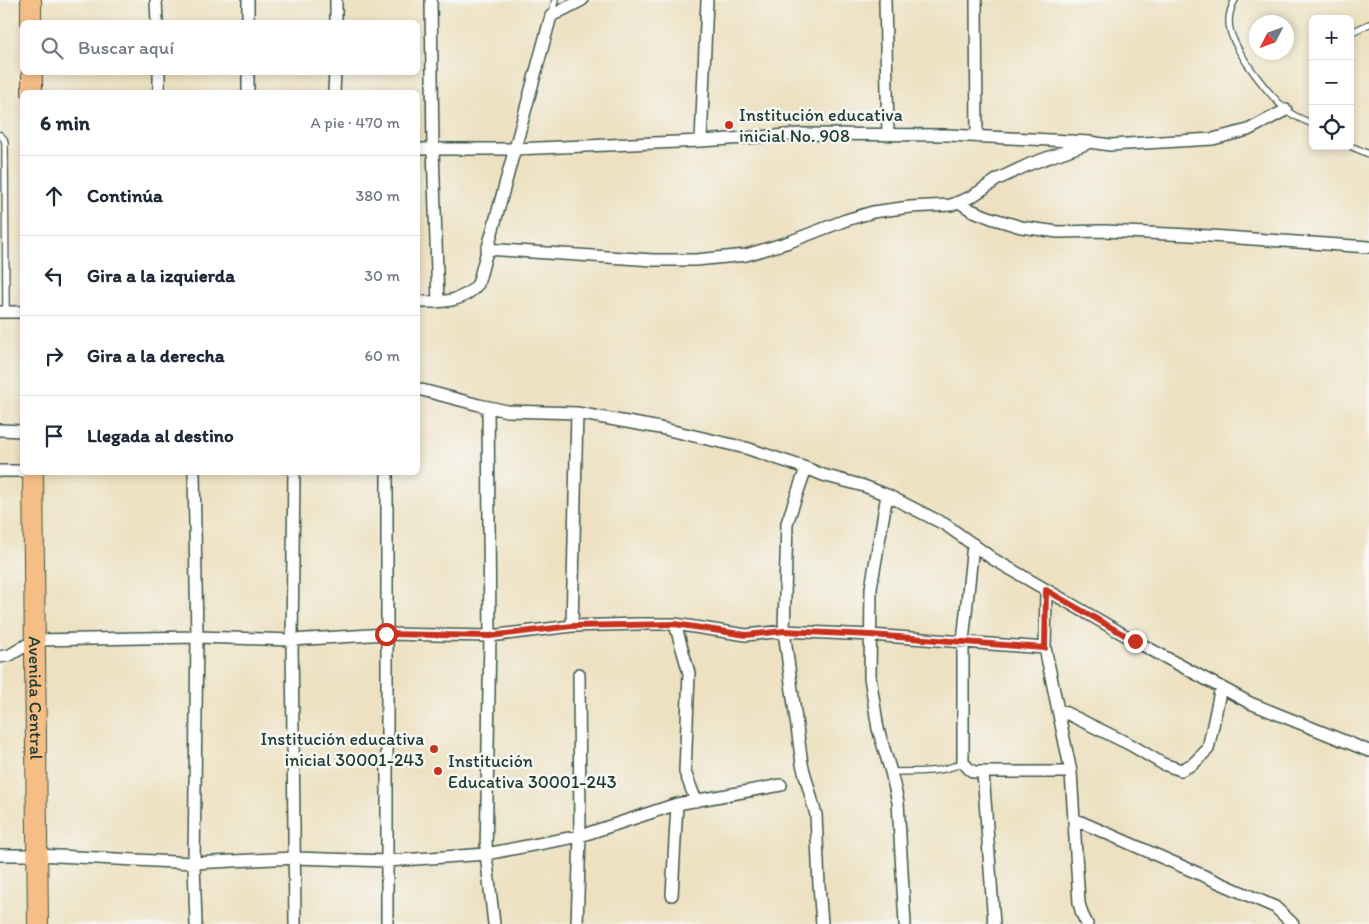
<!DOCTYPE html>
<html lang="es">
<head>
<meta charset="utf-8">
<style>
	body { margin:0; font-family:Itim,sans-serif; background:#f6f6f7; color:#1f2937 }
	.controls { position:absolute; right:15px; top:15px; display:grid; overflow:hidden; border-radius:8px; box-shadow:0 2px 8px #0003 }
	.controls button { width:45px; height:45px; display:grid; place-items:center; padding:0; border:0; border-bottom:1px solid #e0e1e3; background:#fff; color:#1f2937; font:25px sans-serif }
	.compass { position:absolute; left:1249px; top:15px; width:45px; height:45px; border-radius:50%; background:#fff; box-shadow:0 2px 8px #0003; rotate:228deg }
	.stop { position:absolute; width:15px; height:15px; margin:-11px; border:4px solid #c8321e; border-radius:50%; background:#fff }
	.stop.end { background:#c8321e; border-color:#fff; box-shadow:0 1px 5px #0008 }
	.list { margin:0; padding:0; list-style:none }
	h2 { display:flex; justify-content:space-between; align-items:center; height:65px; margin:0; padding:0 20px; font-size:21px }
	h2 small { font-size:16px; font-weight:400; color:#747a83 }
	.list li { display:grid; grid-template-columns:32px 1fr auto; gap:15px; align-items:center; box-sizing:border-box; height:80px; padding:0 20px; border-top:1px solid #e0e1e3 }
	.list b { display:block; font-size:19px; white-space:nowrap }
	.list em { font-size:16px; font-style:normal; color:#747a83 }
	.icon { flex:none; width:28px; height:28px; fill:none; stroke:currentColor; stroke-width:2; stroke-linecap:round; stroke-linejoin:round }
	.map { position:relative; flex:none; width:1369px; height:924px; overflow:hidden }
	.search { position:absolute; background:#fff; box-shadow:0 2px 8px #0003; left:20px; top:20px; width:400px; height:55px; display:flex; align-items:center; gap:12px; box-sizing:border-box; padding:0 18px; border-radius:8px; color:#747a83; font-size:19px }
	.panel { position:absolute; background:#fff; box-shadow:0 2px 8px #0003; left:20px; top:90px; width:400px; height:385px; border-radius:8px }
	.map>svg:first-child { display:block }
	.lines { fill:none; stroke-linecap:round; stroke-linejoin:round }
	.lane-casing { stroke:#3e5649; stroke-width:8 }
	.street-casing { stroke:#3e5649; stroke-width:14 }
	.highway-casing { stroke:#3e5649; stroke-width:22 }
	.lane { stroke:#fff; stroke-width:5.5 }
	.street { stroke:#fff; stroke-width:11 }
	.highway { stroke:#f6be87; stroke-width:20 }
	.route { stroke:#c8321e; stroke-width:6 }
	.poi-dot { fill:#c8321e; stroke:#f6f6f2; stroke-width:2 }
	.labels { text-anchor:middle; stroke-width:5; stroke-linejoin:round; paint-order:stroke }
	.poi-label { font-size:18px; fill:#1f3d34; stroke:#f6f6f2; text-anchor:start }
	.street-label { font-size:18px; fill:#1f3d34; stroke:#f6f6f2 }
</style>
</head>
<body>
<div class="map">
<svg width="1369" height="924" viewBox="0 0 1369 924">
	<rect width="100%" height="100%" fill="#f6f6f2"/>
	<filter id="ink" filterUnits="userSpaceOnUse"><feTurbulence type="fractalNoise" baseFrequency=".02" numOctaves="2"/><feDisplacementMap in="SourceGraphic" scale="10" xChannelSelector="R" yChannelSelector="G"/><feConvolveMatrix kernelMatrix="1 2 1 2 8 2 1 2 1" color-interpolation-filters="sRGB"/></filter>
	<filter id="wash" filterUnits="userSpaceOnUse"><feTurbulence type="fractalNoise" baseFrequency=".0096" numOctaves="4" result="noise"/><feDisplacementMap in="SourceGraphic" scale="20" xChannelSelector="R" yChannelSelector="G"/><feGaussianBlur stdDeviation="1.12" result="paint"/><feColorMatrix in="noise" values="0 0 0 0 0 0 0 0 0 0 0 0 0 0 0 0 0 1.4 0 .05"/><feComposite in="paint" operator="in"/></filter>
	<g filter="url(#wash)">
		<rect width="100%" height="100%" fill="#ede1c1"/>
	</g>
	<g filter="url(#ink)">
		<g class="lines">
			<g class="lane-casing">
				<path id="lane" d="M1235 0C1231 7 1229 14 1229 22 1229 46 1268 93 1285 109 1292 116 1304 120 1313 124
					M552 14 555 0
					M1350 33 1369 24
					M0 135 4 139 5 143 6 312
					M1350 146 1369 154
					M891 772C915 771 942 774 963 762"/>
			</g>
			<g class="street-casing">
				<path id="street" d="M156 0 157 22
					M248 0V22
					M431 0 433 149 438 302
					M885 0 888 135
					M976 0 977 136
					M336 22V0
					M159 72V92
					M248 72V92
					M334 92 335 72
					M701 141 707 0
					M418 149H515L701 141 801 134 948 135 1090 142 1110 145 1213 139 1248 130 1286 110
					M959 202 971 210 991 218 1021 227 1058 232 1104 231 1211 236 1369 247
					M487 249 653 260H696L746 255 789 242 846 220 873 212 910 207 951 205 971 197 998 179 1030 164 1086 144
					M418 302C440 302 463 303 478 284L551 16 582 0
					M0 312H22
					M418 389 479 405 507 411 577 413 660 428 746 448 806 468 823 475 864 486 887 495 946 525 993 559 1135 641 1250 703 1369 751
					M488 407 490 636 486 854 494 924
					M0 430 22 431
					M806 468 787 523 784 631 802 764 816 815 819 885 822 924
					M0 471H22
					M194 472 197 637 194 863 196 924
					M294 472 292 640 295 924
					M387 472V924
					M887 495 871 588 870 677 878 729 891 772 898 802 905 924
					M973 544 963 642V762L969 769 974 772H1071
					M1046 590 1045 648 1071 772 1079 903 1082 914 1087 924
					M675 624 689 673 685 772 696 801
					M572 626 577 413
					M0 657 10 655 35 640 197 637 292 640 386 634 490 636 572 626 637 624H675L746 635 784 631 871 635 1045 648
					M1058 709 1131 745 1163 764 1181 770 1193 764 1208 749 1221 687
					M983 772 994 924
					M1074 819 1275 907 1293 924
					M0 855H38L194 863 294 858 388 861 486 854 580 836 677 804 781 785
					M672 895 677 804
					M577 924 580 836 579 674"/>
			</g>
			<g class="highway-casing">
				<g id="highway">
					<path d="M31 0V22"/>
					<path d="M32 72V92"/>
					<path id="s1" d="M33 472 38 924"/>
				</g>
			</g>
			<use href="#lane" class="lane"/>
			<use href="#street" class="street"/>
			<use href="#highway" class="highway"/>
		</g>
	</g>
	<g class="lines" filter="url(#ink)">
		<path class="route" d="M386 634 490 636 572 626 675 624 746 635 784 631 871 635 1045 648 1046 590 1135 641"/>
	</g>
	<g class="poi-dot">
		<circle cx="729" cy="125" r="5"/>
		<circle cx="434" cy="749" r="5"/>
		<circle cx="438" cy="771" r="5"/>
	</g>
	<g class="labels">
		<g class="poi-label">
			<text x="739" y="121">Institución educativa<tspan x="739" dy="21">inicial No. 908</tspan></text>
			<text x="424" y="745" text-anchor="end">Institución educativa<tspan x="424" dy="21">inicial 30001-243</tspan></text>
			<text x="448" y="767">Institución<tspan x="448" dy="21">Educativa 30001-243</tspan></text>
		</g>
		<g class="street-label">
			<text dy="6" stroke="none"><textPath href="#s1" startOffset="226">Avenida Central</textPath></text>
		</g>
	</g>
</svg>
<div class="controls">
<button>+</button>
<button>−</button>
<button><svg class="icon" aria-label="locate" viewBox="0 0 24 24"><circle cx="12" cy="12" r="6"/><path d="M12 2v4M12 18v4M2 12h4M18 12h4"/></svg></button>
</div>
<svg class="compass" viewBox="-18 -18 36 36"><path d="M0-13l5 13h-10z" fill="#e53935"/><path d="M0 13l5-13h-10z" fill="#747a83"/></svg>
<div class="stop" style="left:386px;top:634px"></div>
<div class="stop end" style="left:1135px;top:641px"></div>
<div class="search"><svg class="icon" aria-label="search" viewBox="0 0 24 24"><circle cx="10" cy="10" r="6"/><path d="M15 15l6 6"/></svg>Buscar aquí</div>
<section class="panel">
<h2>6 min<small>A pie · 470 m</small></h2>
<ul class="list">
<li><svg class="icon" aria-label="ahead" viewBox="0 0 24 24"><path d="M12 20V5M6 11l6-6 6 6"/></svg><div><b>Continúa</b></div><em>380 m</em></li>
<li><svg class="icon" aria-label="left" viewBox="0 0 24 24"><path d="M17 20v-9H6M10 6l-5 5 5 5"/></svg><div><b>Gira a la izquierda</b></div><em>30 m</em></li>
<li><svg class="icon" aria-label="right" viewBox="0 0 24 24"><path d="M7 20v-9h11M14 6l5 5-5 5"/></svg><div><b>Gira a la derecha</b></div><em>60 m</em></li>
<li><svg class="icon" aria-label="arrive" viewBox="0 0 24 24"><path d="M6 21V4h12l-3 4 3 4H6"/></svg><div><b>Llegada al destino</b></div></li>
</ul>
</section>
</div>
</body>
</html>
